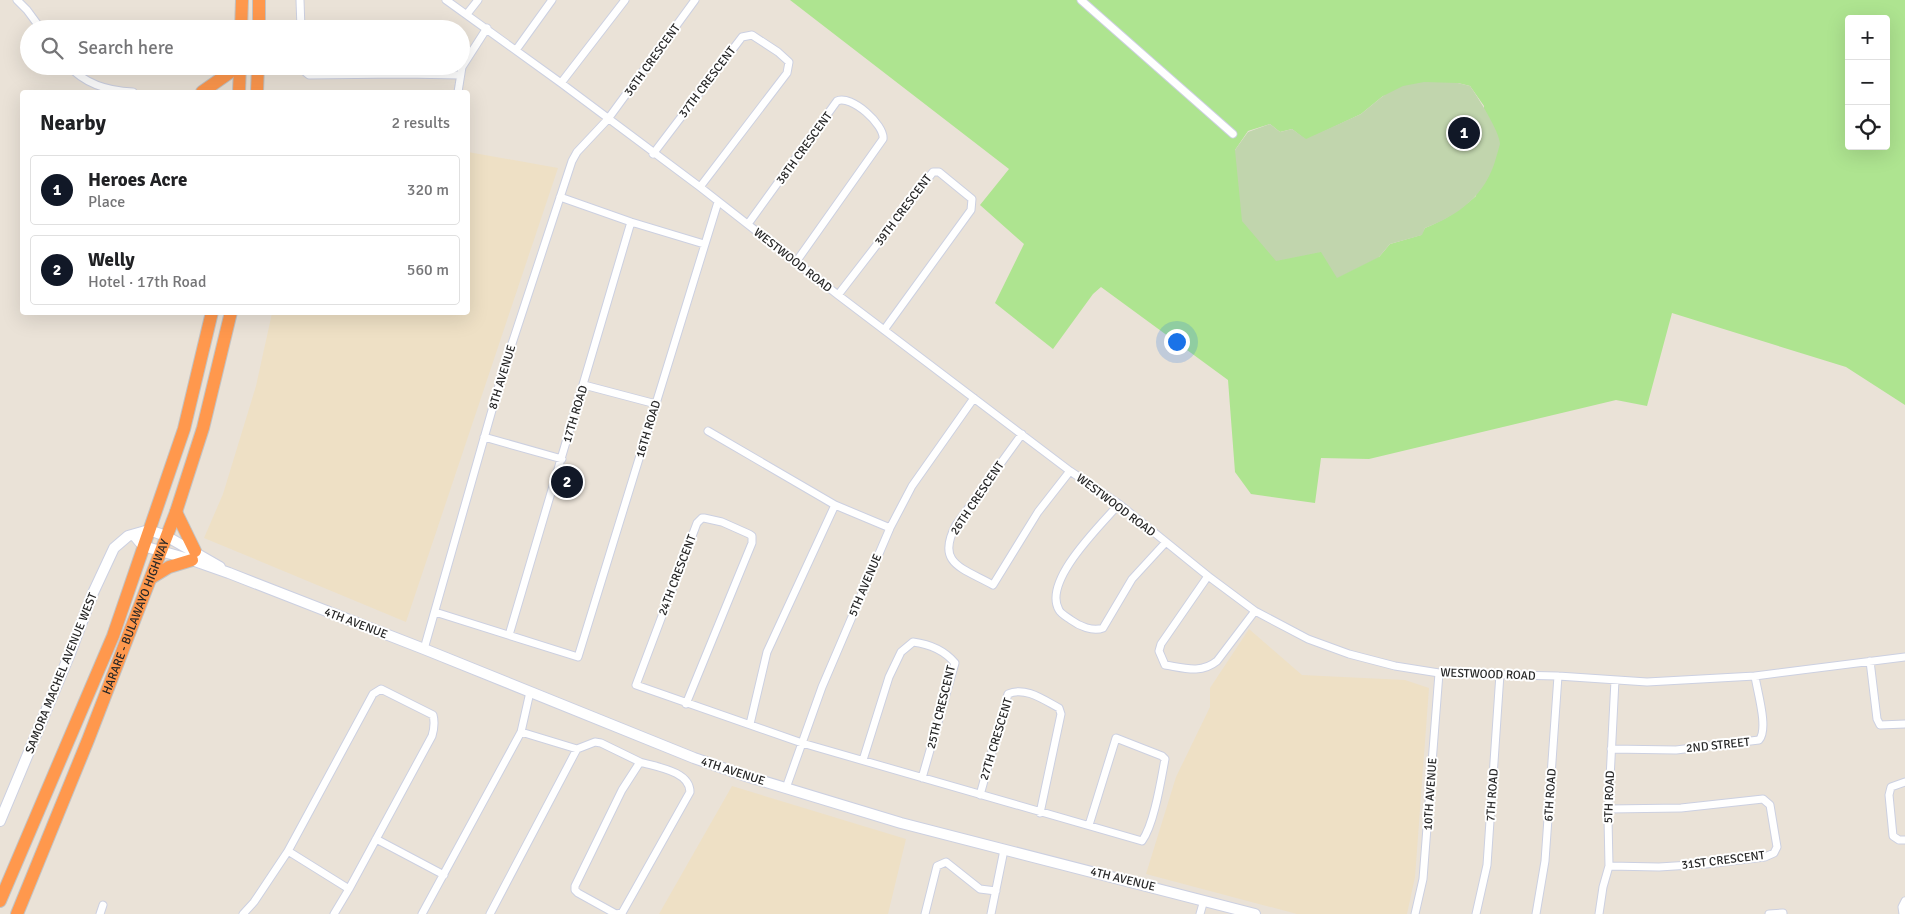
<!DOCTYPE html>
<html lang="en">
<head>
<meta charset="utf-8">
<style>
	body { margin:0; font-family:Signika,sans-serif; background:#f6f6f6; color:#202124 }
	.controls { position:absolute; right:15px; top:15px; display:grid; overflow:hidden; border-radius:5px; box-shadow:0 5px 20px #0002 }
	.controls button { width:45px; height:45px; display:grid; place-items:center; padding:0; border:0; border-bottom:1px solid #e0e0e0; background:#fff; color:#202124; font:25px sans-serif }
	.you { position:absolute; left:1176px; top:341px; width:18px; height:18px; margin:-12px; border:4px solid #fff; border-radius:50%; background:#1a73e8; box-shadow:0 0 0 8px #1a73e833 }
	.badge { display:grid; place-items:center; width:32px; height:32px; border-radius:50%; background:#111827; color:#fff; font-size:16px; font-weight:700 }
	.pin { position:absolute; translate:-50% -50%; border:2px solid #fff; box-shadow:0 1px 5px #0006 }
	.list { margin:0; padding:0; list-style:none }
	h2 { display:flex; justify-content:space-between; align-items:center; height:65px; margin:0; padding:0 20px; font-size:21px }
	h2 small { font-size:16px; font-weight:400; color:#757577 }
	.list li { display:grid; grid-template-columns:32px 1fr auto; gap:15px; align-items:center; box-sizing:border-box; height:70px; margin:0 10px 10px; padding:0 10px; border:1px solid #e0e0e0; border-radius:5px }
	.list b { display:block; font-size:19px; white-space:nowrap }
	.list p { margin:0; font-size:16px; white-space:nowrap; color:#757577 }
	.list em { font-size:16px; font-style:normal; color:#757577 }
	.icon { flex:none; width:28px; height:28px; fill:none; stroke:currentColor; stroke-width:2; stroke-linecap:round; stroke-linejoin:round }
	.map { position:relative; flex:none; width:1905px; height:914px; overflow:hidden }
	.search { position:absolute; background:#fff; box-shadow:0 5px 20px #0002; left:20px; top:20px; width:450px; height:55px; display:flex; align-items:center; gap:12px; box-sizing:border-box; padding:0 18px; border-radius:28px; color:#757577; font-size:19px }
	.panel { position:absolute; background:#fff; box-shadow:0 5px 20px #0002; left:20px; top:90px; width:450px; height:225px; border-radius:5px }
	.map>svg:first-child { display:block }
	.education { fill:#eee0c5 }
	.green { fill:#aee490; fill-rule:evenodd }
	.cemetery { fill:#c1d5ad }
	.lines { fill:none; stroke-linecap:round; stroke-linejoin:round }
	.street-casing { stroke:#ccd0e1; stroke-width:9 }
	.secondary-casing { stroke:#ccd0e1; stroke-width:12 }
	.highway-casing { stroke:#c3c3c3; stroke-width:14 }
	.street { stroke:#fff; stroke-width:7 }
	.secondary { stroke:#fff; stroke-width:10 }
	.highway { stroke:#ff984d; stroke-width:12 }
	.labels { text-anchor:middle; stroke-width:4; stroke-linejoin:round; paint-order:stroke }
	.street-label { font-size:12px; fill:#272727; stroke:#fff }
</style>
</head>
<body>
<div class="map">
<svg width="1905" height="914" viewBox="0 0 1905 914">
	<rect width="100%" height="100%" fill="#eae2d7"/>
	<path class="education" d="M468 152 558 168 406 622 204 538 223 494 256 386 272 313 468 312Z
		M1249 629 1302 675 1405 680 1429 688 1415 877 1407 914H1297L1146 874 1176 777 1210 707V688Z
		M732 786 906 839 888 914H659Z"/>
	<path class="green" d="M790 0H1905V405L1846 367 1672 313 1647 406 1616 400 1369 459 1321 458 1315 503 1251 494 1235 472 1228 380 1101 287 1093 294 1053 349 995 303 1024 244 980 205 1009 169ZM1849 19H1886V146H1849ZM1458 83 1470 86 1484 106 1476 196C1459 211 1446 219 1425 228L1421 235 1390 244 1379 257 1321 251 1235 150 1248 131 1270 124 1280 132 1292 129 1306 140 1361 114 1383 96Z"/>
	<path class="cemetery" d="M1424 82 1458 83 1470 86C1477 96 1500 132 1500 144 1499 148 1497 154 1496 158 1486 195 1459 215 1425 228L1422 235 1390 244 1379 257 1337 278 1321 252 1276 261 1242 221 1235 150 1248 132 1270 124 1280 132 1292 129 1306 139 1361 114 1383 96 1403 86Z"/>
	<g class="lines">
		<g class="street-casing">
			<path id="street" d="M17 0 27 10 41 29
				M300 0 301 29
				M446 0 561 83 700 187 838 295 1070 471 1119 504 1208 576 1255 611 1308 639 1349 654 1395 666 1439 673 1558 676 1647 682 1755 676 1905 657
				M1081 0 1233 134
				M467 14 478 0
				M516 50 552 0
				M69 66C85 84 109 91 133 92
				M302 66 304 71 309 75 402 74 460 75
				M561 83 625 0
				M458 92 462 67 487 28
				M653 154 742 37 752 35 778 52 789 62 787 73 700 187
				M560 197 631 222 704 244
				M748 224 837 101C851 94 885 125 883 139L796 262
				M838 295 933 172H939L972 199 971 210 884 330
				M584 385 656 404
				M708 431 835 505 767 652 750 724
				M1022 434 956 525C935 564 963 568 993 585L1038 512 1070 471
				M484 437 562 459
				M1119 504C1101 525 1042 581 1059 610 1061 614 1067 617 1071 620 1079 626 1093 632 1103 628L1132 579 1166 542
				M835 505 890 528
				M1208 576 1161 644 1159 651 1165 665C1184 668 1201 674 1217 661L1255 611
				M435 612 578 657 718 202
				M509 635 631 222
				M424 649 504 368 572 161 577 152 608 119 695 0
				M1870 661 1877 719 1880 725 1905 724
				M686 704 752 543V536L749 534 722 522 704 518H702L697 523 636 685 802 743 1142 841C1154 825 1161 780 1165 759L1162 756 1116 738 1089 825
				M577 749 595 742 601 743 640 762 622 790 575 886V890L578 893 616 914 622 913 690 792C690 771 656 767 640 762
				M1611 749 1676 750 1759 740C1769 729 1757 691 1755 676
				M863 760 889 677 901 652 913 642C929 644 944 650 955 663L922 778
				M1905 782 1891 787 1889 795 1893 836 1899 840H1905
				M786 788 822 687 890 528 912 486 974 398
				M980 795 1008 694C1025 686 1044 700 1059 708L1061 714 1040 813
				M1609 809 1681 808 1763 799 1770 805 1777 847 1774 853 1765 857 1706 864 1659 867 1609 866
				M376 839 444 875
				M288 851 349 889
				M100 914 103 905
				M243 914 254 902 288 851 373 694 381 689 433 715C435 722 434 729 432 736L349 889 334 914
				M422 914 521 732 530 692
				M490 914 577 749 521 732
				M925 914 937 866 946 862 980 889 996 891
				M991 914 1004 850
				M1200 914 1204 900
				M1415 914 1423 879 1439 673
				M1476 914 1487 865 1500 674
				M1536 914 1545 861 1558 676
				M1599 914 1603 887 1609 866 1608 818 1615 680
				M1769 914 1783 913V914
				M1903 914 1902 907 1905 901"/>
		</g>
		<g class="secondary-casing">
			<path id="secondary" d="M134 535 143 546 192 560 229 573 424 649 694 758 746 776 901 823 1255 914
				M0 821 69 656 93 593 114 548 128 536 149 530 166 536 220 567"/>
		</g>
		<g class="highway-casing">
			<g id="highway">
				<path d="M241 29 242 0"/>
				<path d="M259 29V0"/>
				<path d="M202 92 229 73 233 66"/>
				<path d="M239 92 240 66"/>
				<path d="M257 92 258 66"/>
				<path d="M176 512 195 551"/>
				<path d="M151 578 169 567 192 560"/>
				<path d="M0 901 113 636 184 429 212 312"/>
				<path id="s1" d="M17 914 88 740 176 512 203 428 231 312"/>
			</g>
		</g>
		<use href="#street" class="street"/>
		<use href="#secondary" class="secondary"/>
		<use href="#highway" class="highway"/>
	</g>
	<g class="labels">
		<g class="street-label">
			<text transform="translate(652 60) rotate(-54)" y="4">36TH CRESCENT</text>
			<text transform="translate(707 82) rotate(-53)" y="4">37TH CRESCENT</text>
			<text transform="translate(804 148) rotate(-54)" y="4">38TH CRESCENT</text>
			<text transform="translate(903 210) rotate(-53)" y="4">39TH CRESCENT</text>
			<text transform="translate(793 260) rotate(38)" y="4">WESTWOOD ROAD</text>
			<text transform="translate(502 377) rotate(-73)" y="4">8TH AVENUE</text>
			<text transform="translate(575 414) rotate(-73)" y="4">17TH ROAD</text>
			<text transform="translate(648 429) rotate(-73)" y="4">16TH ROAD</text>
			<text transform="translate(977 498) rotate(-56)" y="4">26TH CRESCENT</text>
			<text transform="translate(1116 505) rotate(37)" y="4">WESTWOOD ROAD</text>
			<text transform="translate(677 575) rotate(-69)" y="4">24TH CRESCENT</text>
			<text transform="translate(865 585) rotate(-67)" y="4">5TH AVENUE</text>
			<text dy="4" stroke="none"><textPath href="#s1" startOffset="320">HARARE - BULAWAYO HIGHWAY</textPath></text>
			<text transform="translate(356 623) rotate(21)" y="4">4TH AVENUE</text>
			<text transform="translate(61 673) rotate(-68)" y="4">SAMORA MACHEL AVENUE WEST</text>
			<text transform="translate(1488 674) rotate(2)" y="4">WESTWOOD ROAD</text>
			<text transform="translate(941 707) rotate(-76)" y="4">25TH CRESCENT</text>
			<text transform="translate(996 739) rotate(-73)" y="4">27TH CRESCENT</text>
			<text transform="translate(1718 745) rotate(-6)" y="4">2ND STREET</text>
			<text transform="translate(733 771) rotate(18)" y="4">4TH AVENUE</text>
			<text transform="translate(1430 794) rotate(-86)" y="4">10TH AVENUE</text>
			<text transform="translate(1492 795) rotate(-86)" y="4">7TH ROAD</text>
			<text transform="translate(1550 795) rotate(-86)" y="4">6TH ROAD</text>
			<text transform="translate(1609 797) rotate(-88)" y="4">5TH ROAD</text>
			<text transform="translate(1723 860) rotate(-7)" y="4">31ST CRESCENT</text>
			<text transform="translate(1123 879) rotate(14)" y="4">4TH AVENUE</text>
		</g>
	</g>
</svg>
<div class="controls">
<button>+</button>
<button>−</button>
<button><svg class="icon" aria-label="locate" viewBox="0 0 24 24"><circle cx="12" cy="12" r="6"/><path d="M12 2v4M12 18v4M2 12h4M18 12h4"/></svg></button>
</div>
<div class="you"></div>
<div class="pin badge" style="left:1464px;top:133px">1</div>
<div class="pin badge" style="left:567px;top:482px">2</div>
<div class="search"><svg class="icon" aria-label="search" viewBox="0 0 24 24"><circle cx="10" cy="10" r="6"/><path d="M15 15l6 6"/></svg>Search here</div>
<section class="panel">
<h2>Nearby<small>2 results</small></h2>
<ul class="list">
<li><span class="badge">1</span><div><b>Heroes Acre</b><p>Place</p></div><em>320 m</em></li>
<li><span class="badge">2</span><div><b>Welly</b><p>Hotel · 17th Road</p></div><em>560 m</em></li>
</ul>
</section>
</div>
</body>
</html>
